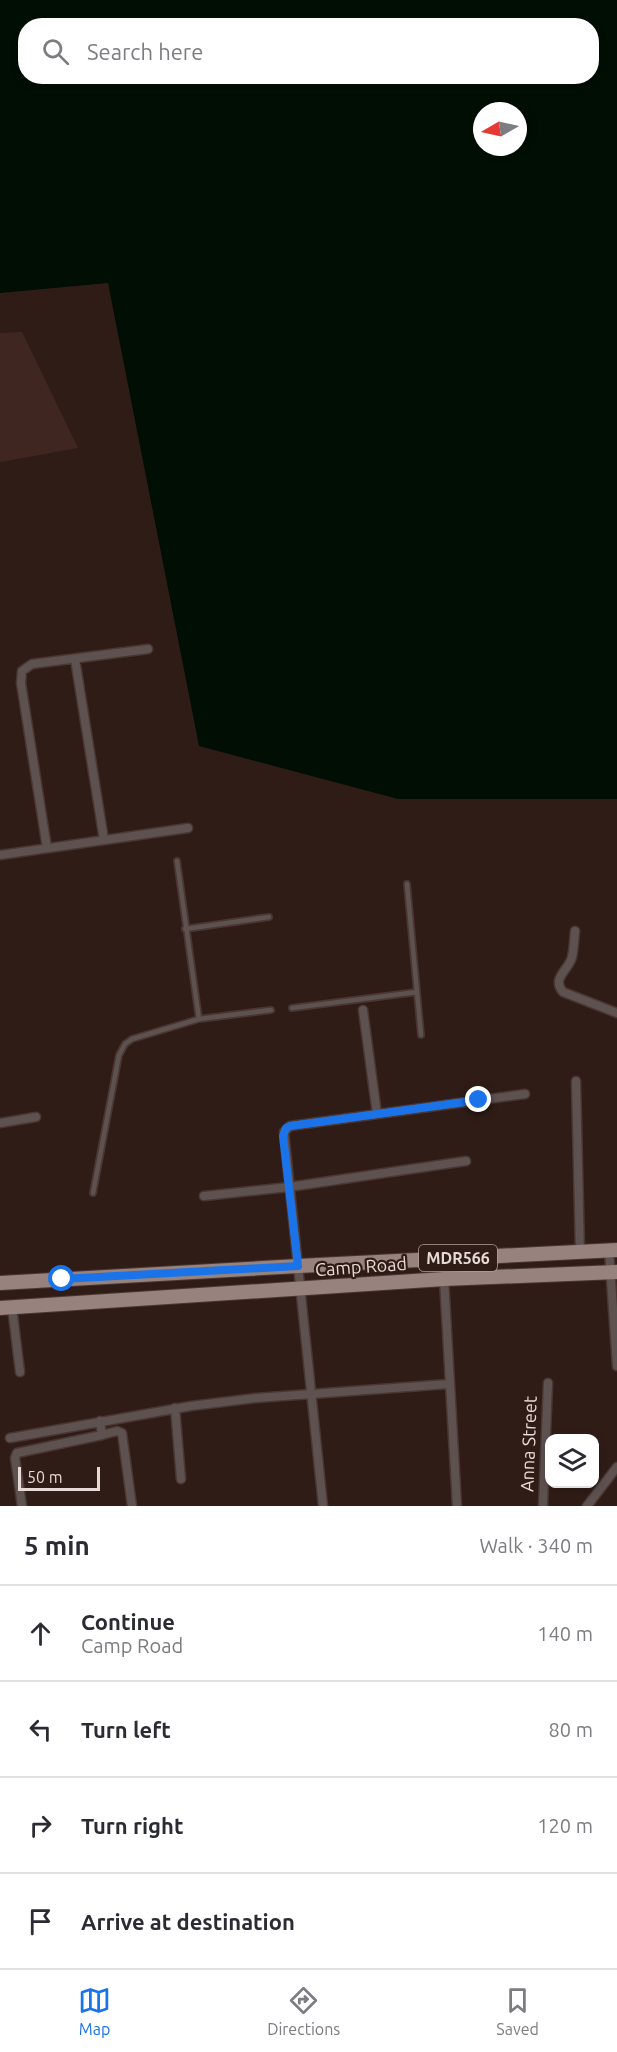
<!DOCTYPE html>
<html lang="en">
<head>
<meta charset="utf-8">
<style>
	body { margin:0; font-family:Ubuntu,sans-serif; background:#f7f7f7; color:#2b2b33 }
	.controls { position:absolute; right:18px; bottom:18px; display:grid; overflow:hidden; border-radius:12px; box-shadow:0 3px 9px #0003 }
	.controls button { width:54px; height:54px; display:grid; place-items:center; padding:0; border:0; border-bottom:2px solid #e1e1e2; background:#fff; color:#2b2b33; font:30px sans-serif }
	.compass { position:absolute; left:473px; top:102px; width:54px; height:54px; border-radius:50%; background:#fff; box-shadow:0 3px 9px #0003; rotate:261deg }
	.scale { position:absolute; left:18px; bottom:15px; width:82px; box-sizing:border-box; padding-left:6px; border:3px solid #e7d9d5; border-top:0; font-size:16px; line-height:21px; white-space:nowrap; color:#e7d9d5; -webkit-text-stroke:4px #301c17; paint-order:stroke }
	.stop { position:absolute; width:18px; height:18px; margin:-14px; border:4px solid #1a73e8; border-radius:50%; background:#fff }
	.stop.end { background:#1a73e8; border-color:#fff; box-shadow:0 2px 6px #0008 }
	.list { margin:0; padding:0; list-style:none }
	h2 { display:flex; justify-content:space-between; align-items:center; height:78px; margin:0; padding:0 24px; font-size:26px }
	h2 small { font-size:20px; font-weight:400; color:#7c7c81 }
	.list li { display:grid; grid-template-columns:39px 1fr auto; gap:18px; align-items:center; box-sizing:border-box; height:96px; padding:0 24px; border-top:2px solid #e1e1e2 }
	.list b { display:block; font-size:22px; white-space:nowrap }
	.list p { margin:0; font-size:20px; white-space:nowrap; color:#7c7c81 }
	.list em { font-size:20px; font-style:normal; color:#7c7c81 }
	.icon { flex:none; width:33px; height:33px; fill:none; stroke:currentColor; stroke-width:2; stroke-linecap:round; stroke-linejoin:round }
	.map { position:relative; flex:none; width:617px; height:1506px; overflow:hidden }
	.search { position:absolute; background:#fff; box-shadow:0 3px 9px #0003; left:18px; right:18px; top:18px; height:66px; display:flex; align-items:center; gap:15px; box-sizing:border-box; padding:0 21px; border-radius:24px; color:#7c7c81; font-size:22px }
	.sheet { height:462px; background:#fff }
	nav { display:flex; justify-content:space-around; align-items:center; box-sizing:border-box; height:84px; border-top:2px solid #e1e1e2; background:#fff; font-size:16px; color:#7c7c81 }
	nav a { display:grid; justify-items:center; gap:3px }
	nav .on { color:#1a73e8 }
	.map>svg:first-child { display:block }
	.built { fill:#3f2620 }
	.water { fill:#000e04; fill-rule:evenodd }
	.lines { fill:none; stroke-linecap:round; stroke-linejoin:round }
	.service-casing { stroke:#4a3632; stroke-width:8 }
	.minor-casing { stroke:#4a3632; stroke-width:11 }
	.primary-casing { stroke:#4a3632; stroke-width:16 }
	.service { stroke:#5d5250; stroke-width:4.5 }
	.minor { stroke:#5d5250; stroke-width:8 }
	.primary { stroke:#98827d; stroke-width:14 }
	.route { stroke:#1a73e8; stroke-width:8 }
	.labels { text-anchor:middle; stroke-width:4.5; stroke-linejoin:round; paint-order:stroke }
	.shield { fill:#301c17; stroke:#b0a09c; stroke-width:1.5 }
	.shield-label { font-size:16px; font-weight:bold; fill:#e7d9d5 }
	.street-label { font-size:18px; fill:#e7d9d5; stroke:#301c17 }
</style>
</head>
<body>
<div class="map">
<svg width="617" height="1506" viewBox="0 0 617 1506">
	<rect width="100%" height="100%" fill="#301c17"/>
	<path class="built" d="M22 332 78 448 0 462V333Z"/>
	<path class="water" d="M0 0H617V799H398L199 746 108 283 0 293ZM26 26H592V76H26ZM482 111H518V147H482Z"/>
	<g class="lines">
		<g class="service-casing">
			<path id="service" d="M177 861 199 1019
				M185 929 269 917
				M417 992 421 1035
				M292 1008 417 992 407 884
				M93 1193 119 1055 125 1044 132 1039 199 1019 271 1010"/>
		</g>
		<g class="minor-casing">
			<path id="minor" d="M75 659 104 840
				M47 848 21 683 22 671 32 664 148 649
				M0 855 188 828
				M575 931C574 940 574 949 572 957 569 970 551 978 563 992L617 1013
				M363 1010 377 1114
				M576 1081 580 1253
				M0 1123 36 1117
				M204 1196 289 1187 466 1161
				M609 1251 617 1366
				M444 1279 457 1506
				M12 1307 20 1372
				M175 1408 181 1479
				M100 1421 102 1435 117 1431 122 1433 132 1506
				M10 1438 191 1406 256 1398 449 1384
				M22 1506 15 1458 17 1453 102 1435
				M323 1506 284 1132 290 1126 525 1094
				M543 1506 548 1383
				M587 1506 617 1467"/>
		</g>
		<g class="primary-casing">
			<path id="primary" d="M0 1283 298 1266 617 1250
				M0 1308 444 1279 617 1272"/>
		</g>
		<use href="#service" class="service"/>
		<use href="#minor" class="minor"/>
		<use href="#primary" class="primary"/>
	</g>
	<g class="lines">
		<path class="route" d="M62 1279 298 1266 283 1136 286 1128 290 1126 479 1100"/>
	</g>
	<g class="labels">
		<rect class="shield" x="419" y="1245" width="78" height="26" rx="4.5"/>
		<g class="shield-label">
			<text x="458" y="1264">MDR566</text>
		</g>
		<g class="street-label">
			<text transform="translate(361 1267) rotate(-4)" y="6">Camp Road</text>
			<text transform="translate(529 1444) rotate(-88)" y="6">Anna Street</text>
		</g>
	</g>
</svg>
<div class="controls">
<button><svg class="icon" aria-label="layers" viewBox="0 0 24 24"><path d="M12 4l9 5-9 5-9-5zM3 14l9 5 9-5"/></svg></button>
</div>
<svg class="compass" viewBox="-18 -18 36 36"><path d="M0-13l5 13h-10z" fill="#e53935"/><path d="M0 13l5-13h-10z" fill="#7c7c81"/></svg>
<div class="scale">50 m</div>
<div class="stop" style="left:62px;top:1279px"></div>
<div class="stop end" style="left:479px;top:1100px"></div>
<div class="search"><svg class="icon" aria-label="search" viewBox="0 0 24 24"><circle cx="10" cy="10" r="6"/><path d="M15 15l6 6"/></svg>Search here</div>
</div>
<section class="sheet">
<h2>5 min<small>Walk · 340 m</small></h2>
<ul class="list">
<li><svg class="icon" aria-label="ahead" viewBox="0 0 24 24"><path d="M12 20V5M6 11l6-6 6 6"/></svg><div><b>Continue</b><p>Camp Road</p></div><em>140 m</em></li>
<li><svg class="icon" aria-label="left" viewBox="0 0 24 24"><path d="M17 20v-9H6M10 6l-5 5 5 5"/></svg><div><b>Turn left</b></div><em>80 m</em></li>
<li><svg class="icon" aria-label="right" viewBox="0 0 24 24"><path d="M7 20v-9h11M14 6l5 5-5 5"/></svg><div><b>Turn right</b></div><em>120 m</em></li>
<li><svg class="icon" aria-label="arrive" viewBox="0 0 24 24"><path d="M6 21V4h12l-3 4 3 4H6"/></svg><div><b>Arrive at destination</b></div></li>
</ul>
</section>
<nav>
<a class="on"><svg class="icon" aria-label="map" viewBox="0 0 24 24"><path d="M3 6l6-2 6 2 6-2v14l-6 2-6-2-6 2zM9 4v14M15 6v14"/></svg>Map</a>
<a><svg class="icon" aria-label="directions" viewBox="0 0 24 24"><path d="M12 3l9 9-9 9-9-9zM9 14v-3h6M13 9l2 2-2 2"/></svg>Directions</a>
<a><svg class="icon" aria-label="saved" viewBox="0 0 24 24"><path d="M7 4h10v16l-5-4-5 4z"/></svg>Saved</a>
</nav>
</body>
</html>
